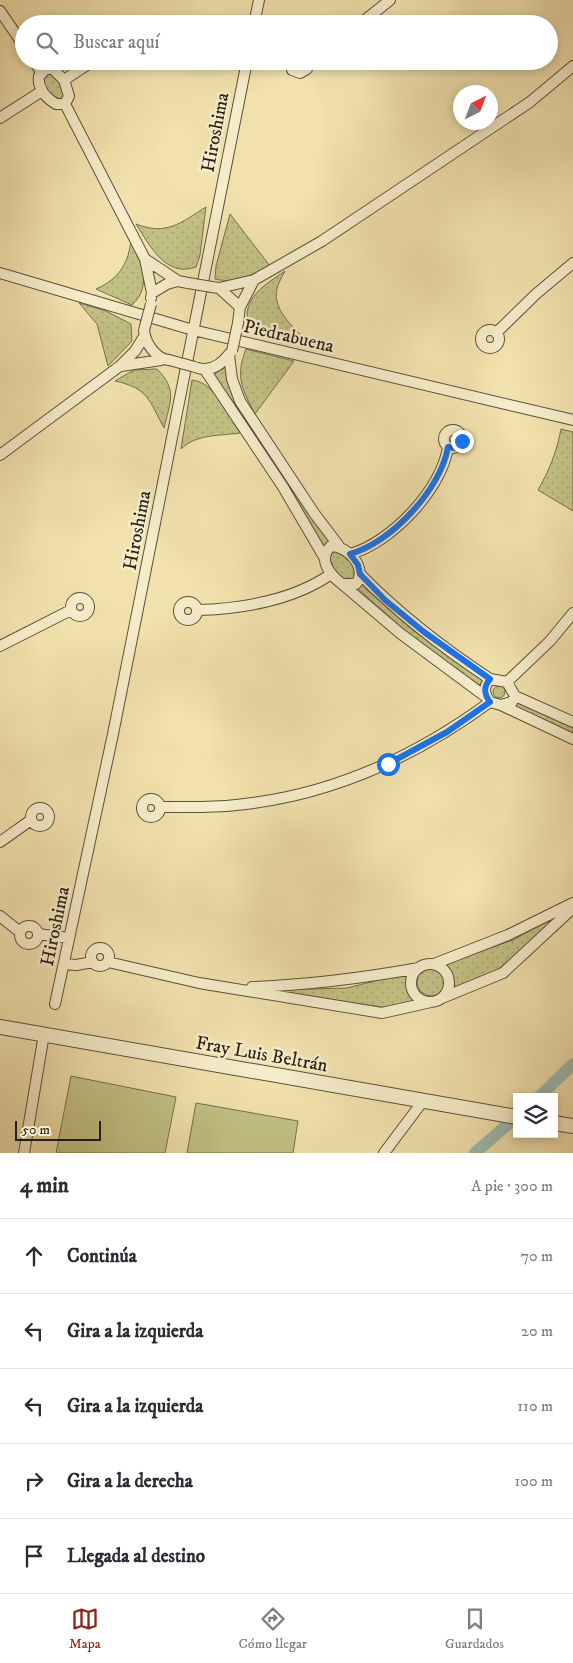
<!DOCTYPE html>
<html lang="es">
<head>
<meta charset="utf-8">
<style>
	body { margin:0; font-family:"IM FELL DW Pica",serif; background:#f7f7f7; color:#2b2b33 }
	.controls { position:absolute; right:15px; bottom:15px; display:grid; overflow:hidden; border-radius:0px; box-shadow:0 2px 8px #0003 }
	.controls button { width:45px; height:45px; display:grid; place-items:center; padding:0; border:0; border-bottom:1px solid #e1e1e2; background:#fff; color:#2b2b33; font:25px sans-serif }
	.compass { position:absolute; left:453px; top:85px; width:45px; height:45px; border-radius:50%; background:#fff; box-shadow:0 2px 8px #0003; rotate:42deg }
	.scale { position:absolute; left:15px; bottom:12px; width:86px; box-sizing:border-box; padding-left:5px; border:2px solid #291f14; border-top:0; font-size:14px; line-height:18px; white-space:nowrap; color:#291f14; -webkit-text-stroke:4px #f6ecca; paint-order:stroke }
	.stop { position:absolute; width:15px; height:15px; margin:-11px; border:4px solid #1a73e8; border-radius:50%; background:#fff }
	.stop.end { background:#1a73e8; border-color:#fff; box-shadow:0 1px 5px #0008 }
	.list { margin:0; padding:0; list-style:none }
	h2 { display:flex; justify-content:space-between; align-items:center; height:65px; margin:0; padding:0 20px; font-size:21px }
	h2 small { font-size:16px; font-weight:400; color:#7c7c81 }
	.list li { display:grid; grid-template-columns:32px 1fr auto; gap:15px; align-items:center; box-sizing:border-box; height:75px; padding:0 20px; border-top:1px solid #e1e1e2 }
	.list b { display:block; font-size:19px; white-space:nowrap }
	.list em { font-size:16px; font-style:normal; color:#7c7c81 }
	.icon { flex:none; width:28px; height:28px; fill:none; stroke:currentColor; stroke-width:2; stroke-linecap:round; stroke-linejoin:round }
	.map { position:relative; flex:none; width:573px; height:1153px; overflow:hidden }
	.search { position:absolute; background:#fff; box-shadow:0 2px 8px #0003; left:15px; right:15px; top:15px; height:55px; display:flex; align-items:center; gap:12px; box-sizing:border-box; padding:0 18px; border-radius:28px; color:#7c7c81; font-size:19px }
	.sheet { height:440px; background:#fff }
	nav { display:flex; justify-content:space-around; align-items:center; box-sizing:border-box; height:70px; border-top:1px solid #e1e1e2; background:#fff; font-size:14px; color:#7c7c81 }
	nav a { display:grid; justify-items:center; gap:2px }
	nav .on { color:#8f2418 }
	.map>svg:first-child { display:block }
	.green { fill:url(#green-dots); stroke:#76704c }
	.pitch { fill:#c2c184; stroke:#76704c }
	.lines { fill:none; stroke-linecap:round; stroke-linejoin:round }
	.canal { stroke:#9dbcb2; stroke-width:12 }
	.minor-casing { stroke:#5b503a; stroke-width:12 }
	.tertiary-casing { stroke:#5b503a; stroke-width:16 }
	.minor { stroke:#f6ecca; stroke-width:10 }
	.tertiary { stroke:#f6ecca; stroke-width:14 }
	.minor-bridge-casing { stroke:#5b503a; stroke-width:12; stroke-linecap:butt }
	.minor-bridge { stroke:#f6ecca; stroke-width:10 }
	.route { stroke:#1a73e8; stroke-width:6 }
	.labels { text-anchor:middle; stroke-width:5; stroke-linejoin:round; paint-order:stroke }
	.street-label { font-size:19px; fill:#291f14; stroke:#f6ecca }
</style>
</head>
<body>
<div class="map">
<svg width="573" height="1153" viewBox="0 0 573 1153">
	<defs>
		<pattern id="green-dots" width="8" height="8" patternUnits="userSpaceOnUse" patternTransform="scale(1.25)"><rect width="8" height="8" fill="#c2c184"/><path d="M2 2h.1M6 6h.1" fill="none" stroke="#a7a571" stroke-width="1.8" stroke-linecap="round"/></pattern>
	</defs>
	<rect width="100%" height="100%" fill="#f1e1ad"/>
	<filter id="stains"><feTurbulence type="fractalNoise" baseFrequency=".004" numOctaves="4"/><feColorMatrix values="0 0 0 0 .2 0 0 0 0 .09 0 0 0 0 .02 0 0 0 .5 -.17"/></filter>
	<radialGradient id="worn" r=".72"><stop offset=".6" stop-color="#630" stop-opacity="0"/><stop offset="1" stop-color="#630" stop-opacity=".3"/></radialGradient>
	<path class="green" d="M50 73 55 75 66 91 62 100H56L43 86V76Z
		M206 207 200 255 196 267C166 278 150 246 136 224 167 236 180 223 206 207Z
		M230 214 270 266C252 275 235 284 215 279L216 266Z
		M131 239C141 260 153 286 132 305L96 289C119 279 129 263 131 239Z
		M285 271C282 277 278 283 277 289 272 309 293 327 305 339L249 325C240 299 266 284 285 271Z
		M79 303 106 311 131 324 132 341 108 366 97 324Z
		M246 349 294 361 255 414C242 389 235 377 246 349Z
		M226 367 237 401 331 542 324 547 235 404 213 375Z
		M157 369C178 390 170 402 164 428 149 400 148 388 115 381L134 370Z
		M192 380C215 382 228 415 240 433 219 436 196 434 181 449Z
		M561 429 573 432V511L538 490C549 471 557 451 561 429Z
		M338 551C350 557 356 566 354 579L346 581C338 575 331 569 329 558L333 552Z
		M360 584 414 631 483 681 479 685 410 635 356 587Z
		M493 692a6 6 0 1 1 12 0a6 6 0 1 1-12 0Z
		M516 701 573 728V733L513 706Z
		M562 913 499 969 452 991 455 986 452 974 444 964 513 940Z
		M417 982a14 14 0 1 1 28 0a14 14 0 1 1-28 0Z
		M410 972C407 985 409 991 417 1001L390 1008 320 999 275 990 347 988Z"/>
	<path class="pitch" d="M71 1076 176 1097 165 1153H56Z
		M196 1103 298 1121 293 1153H187Z"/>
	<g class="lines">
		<path class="canal" d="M539 1097 573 1064
			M475 1153 517 1116"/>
		<g class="minor-casing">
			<path id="minor" d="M0 11 24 46
				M254 24 259 0
				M360 24 390 0
				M34 61 41 72
				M291 61 292 70 300 73 307 69 308 61
				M46 69H53L64 80 69 96 65 104H56C46 98 37 88 39 76Z
				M64 80 93 61
				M65 104 145 259
				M0 118 42 91
				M0 273 193 330 573 420
				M212 287 219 288 254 280 322 241 530 102 573 66
				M219 288 240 307 238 323
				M152 293 145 259 178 281 188 283
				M151 298 152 293 167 284 178 281
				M240 307 254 280
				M481 339a9 9 0 1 1 18 0a9 9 0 1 1-18 0Z
				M144 331C146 344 156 359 169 360
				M496 333 536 294 573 263
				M229 355 232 379 240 401 314 513 339 546
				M121 366 161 360
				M198 368C212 372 222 364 230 353
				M205 370 283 487 324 557
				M444 439a9 9 0 1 1 18 0a9 9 0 1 1-18 0Z
				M0 455 120 366 135 351 145 335
				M331 546C348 546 368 568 356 584H342C330 575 317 559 331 546Z
				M350 554C391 543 442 489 448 447
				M360 574C399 614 443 648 490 679
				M342 584 401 634 486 697
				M71 607a9 9 0 1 1 18 0a9 9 0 1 1-18 0Z
				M179 611a9 9 0 1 1 18 0a9 9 0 1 1-18 0Z
				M197 610C242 609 294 600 331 574
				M0 646 71 610
				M490 679 507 682 515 696 512 702 501 705 490 702C484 694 483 687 490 679Z
				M507 682 550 641 573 613
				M515 696 573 722
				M501 705 573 739
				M142 808a9 9 0 1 1 18 0a9 9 0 1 1-18 0Z
				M160 807C185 807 211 808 236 805 330 796 415 757 490 702
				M31 817a9 9 0 1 1 18 0a9 9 0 1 1-18 0Z
				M0 842 31 820
				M0 916 20 932
				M20 935a9 9 0 1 1 18 0a9 9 0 1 1-18 0Z
				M38 934 69 938
				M91 957a9 9 0 1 1 18 0a9 9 0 1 1-18 0Z
				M108 962 199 983 382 1013 431 1002
				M411 983a19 19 0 1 1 38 0a19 19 0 1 1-38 0Z
				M64 964 76 965 93 962
				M434 964 508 935 573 903
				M252 987C309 985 363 978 419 968
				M442 998 503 973 573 908
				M55 1004 113 734 247 61
				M24 1153 44 1034
				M384 1153 423 1101"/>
		</g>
		<g class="tertiary-casing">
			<path id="tertiary" d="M0 1027 517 1117
				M554 1123 573 1126"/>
		</g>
		<use href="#minor" class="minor"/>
		<use href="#tertiary" class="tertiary"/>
		<g class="minor-bridge-casing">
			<path id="minor-bridge" d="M188 283 212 287
				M144 330 151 304
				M232 351 238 323
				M169 360 195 367"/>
		</g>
		<use href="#minor-bridge" class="minor-bridge"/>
	</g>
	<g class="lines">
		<path class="route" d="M388 764 447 732 490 702C484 694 483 687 490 679L424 632 385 600 360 574 358 565 350 554C391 543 441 489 448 447L456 448 462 441"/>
	</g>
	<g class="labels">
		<g class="street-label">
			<text transform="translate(214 132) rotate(-79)" y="7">Hiroshima</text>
			<text transform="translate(289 335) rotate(13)" y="7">Piedrabuena</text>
			<text transform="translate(136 530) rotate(-79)" y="7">Hiroshima</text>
			<text transform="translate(54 926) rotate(-78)" y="7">Hiroshima</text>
			<text transform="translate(262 1053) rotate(10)" y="7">Fray Luis Beltrán</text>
		</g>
	</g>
	<rect width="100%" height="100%" filter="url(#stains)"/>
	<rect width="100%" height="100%" fill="url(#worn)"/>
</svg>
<div class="controls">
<button><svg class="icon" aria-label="layers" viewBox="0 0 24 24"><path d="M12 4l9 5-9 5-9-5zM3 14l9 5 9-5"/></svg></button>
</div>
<svg class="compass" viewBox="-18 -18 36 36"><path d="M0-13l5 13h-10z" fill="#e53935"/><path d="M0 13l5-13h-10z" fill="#7c7c81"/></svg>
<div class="scale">50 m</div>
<div class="stop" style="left:388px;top:764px"></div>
<div class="stop end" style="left:462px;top:441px"></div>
<div class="search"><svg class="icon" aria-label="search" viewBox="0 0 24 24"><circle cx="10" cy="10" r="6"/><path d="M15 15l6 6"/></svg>Buscar aquí</div>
</div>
<section class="sheet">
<h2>4 min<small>A pie · 300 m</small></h2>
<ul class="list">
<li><svg class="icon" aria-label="ahead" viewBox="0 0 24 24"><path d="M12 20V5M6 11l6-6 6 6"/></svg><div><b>Continúa</b></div><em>70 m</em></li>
<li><svg class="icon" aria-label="left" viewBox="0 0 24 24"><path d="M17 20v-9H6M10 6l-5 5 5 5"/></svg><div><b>Gira a la izquierda</b></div><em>20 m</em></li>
<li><svg class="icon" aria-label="left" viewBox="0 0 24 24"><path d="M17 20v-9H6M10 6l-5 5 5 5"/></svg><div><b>Gira a la izquierda</b></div><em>110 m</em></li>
<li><svg class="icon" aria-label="right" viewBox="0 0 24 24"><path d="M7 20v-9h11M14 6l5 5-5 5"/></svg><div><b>Gira a la derecha</b></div><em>100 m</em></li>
<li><svg class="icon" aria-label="arrive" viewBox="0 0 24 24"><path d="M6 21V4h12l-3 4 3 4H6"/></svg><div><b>Llegada al destino</b></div></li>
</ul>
</section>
<nav>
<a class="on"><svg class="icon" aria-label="map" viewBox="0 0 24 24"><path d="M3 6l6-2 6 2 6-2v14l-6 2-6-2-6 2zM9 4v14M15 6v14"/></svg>Mapa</a>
<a><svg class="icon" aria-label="directions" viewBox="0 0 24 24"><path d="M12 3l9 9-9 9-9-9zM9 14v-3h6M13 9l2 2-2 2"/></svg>Cómo llegar</a>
<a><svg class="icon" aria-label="saved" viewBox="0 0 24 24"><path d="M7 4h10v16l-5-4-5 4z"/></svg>Guardados</a>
</nav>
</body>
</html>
